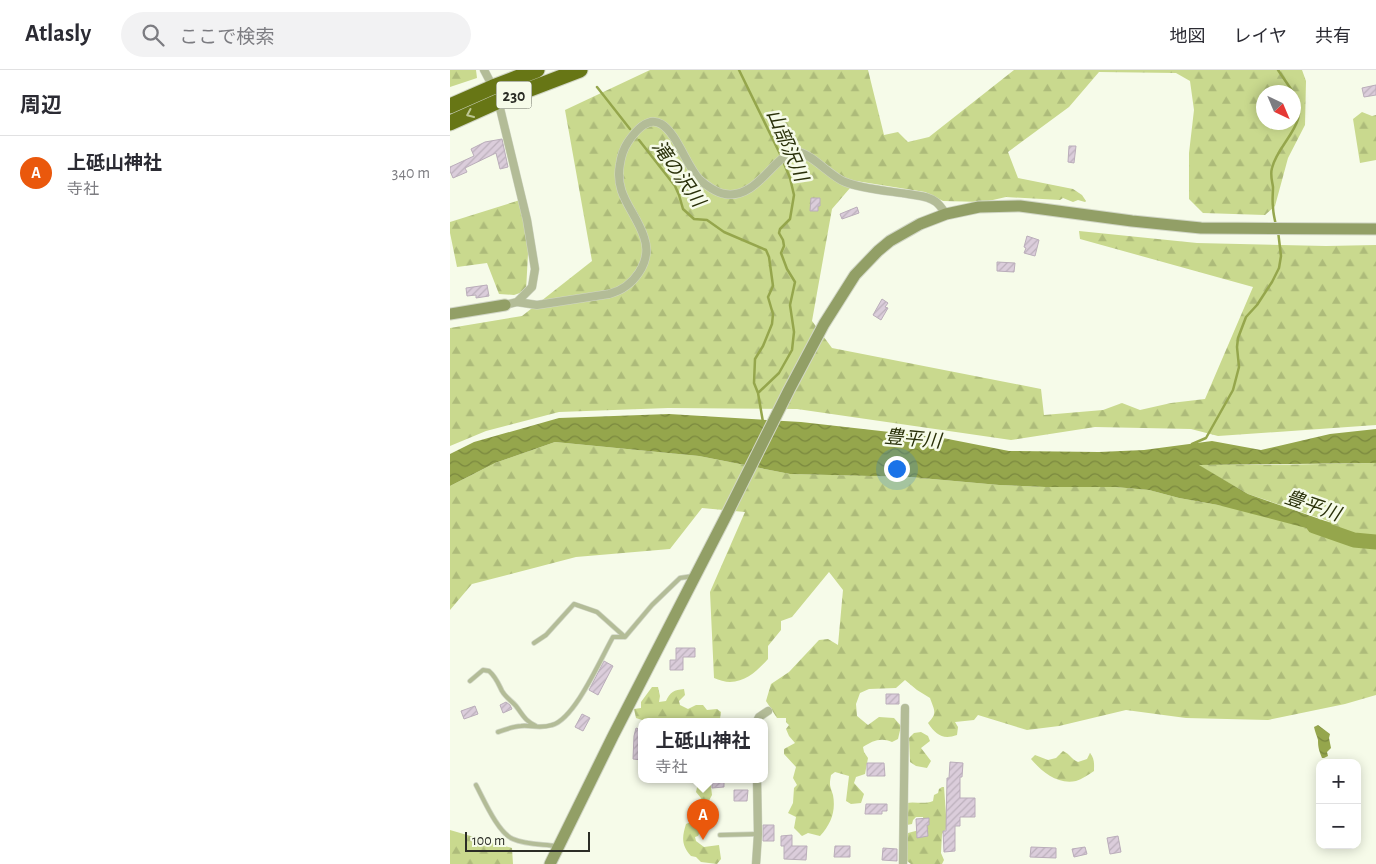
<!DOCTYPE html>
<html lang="ja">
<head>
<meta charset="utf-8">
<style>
	body { margin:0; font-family:"Alegreya Sans","Noto Sans JP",sans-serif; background:#f2f2f3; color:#2b2b33 }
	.controls { position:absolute; right:15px; bottom:15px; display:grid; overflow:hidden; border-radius:10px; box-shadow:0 2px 12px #0003 }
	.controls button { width:45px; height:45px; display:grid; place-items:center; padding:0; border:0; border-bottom:1px solid #e1e1e2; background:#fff; color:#2b2b33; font:25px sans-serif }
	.compass { position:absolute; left:806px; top:15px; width:45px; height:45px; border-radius:50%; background:#fff; box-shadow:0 2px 12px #0003; rotate:136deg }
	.scale { position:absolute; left:15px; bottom:12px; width:125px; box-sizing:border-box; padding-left:5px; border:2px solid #2b2d26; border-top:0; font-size:14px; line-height:18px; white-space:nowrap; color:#2b2d26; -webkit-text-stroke:4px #f6fbe9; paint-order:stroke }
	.you { position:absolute; left:446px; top:398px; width:18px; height:18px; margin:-12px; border:4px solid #fff; border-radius:50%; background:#1a73e8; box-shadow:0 0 0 8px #1a73e833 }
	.badge { display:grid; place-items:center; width:32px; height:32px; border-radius:50%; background:#ea580c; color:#fff; font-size:16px; font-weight:700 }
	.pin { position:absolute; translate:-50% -41px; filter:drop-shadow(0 1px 2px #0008) }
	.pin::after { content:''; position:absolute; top:26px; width:18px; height:15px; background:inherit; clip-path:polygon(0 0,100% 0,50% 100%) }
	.popup { position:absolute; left:188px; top:648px; width:130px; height:65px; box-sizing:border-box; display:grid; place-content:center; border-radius:10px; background:#fff; filter:drop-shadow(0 1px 4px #0005); font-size:16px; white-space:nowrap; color:#7c7c81 }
	.popup b { font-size:19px; color:#2b2b33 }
	.popup::after { content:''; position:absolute; left:50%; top:100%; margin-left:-10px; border:10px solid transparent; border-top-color:#fff }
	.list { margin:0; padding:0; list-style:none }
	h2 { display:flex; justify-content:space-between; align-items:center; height:65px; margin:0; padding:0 20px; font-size:21px }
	h2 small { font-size:16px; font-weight:400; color:#7c7c81 }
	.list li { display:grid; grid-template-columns:32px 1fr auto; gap:15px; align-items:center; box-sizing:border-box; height:75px; padding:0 20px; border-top:1px solid #e1e1e2 }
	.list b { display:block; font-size:19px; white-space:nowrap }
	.list p { margin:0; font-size:16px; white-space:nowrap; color:#7c7c81 }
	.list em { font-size:16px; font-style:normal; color:#7c7c81 }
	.icon { flex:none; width:28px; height:28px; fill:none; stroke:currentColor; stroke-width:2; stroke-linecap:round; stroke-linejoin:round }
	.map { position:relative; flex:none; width:926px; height:794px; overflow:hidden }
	header { display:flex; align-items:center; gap:30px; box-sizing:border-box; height:70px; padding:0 25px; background:#fff; border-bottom:1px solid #e1e1e2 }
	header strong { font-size:24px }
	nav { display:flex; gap:28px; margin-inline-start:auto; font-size:18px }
	.search { width:350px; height:45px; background:#f2f2f3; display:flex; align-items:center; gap:12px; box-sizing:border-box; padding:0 18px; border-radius:28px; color:#7c7c81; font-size:19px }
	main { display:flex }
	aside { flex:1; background:#fff }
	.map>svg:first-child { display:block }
	.forest { fill:url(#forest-firs); fill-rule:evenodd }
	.water { fill:url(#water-waves) }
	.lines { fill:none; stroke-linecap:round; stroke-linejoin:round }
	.stream { stroke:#95a64c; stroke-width:2.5 }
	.river { stroke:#95a64c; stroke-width:15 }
	.building { fill:url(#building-hatch); stroke:#baadba }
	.lane-casing { stroke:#d1d6c6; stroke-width:5.5 }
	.street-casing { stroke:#d1d6c6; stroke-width:9 }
	.secondary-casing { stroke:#d1d6c6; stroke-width:13 }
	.highway-casing { stroke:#d1d6c6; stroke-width:17 }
	.lane { stroke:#b3bc97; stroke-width:4 }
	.street { stroke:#b3bc97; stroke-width:8 }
	.secondary { stroke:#929f66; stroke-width:11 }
	.highway { stroke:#677615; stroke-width:15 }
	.oneway { stroke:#bdc694 }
	.labels { text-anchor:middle; stroke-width:5; stroke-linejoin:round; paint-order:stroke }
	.shield { fill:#f6fbe9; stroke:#686b60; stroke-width:1 }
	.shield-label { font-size:16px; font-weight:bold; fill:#2b2d26 }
	.water-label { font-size:19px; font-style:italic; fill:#293009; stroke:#f6fbe9 }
</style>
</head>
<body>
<header>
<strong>Atlasly</strong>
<div class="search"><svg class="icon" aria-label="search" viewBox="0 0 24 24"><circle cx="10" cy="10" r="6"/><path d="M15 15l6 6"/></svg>ここで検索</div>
<nav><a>地図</a><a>レイヤ</a><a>共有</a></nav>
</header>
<main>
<aside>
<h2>周辺<small></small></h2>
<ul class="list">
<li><span class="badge">A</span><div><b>上砥山神社</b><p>寺社</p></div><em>340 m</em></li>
</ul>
</aside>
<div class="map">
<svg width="926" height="794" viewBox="0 0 926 794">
	<defs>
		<pattern id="forest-firs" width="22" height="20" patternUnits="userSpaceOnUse" patternTransform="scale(1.25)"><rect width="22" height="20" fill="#c9d98e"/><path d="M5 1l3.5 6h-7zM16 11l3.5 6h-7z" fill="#adbb7a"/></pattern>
		<pattern id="water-waves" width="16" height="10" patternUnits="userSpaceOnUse" patternTransform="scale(1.25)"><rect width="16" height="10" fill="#95a64c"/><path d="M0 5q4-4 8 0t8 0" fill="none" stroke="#7a883f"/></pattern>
		<pattern id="building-hatch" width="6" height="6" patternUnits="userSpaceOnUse" patternTransform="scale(1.25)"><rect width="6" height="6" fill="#dbcddb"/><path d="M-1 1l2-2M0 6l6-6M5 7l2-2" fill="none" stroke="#bcb0bc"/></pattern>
	</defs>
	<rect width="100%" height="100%" fill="#f6fbe9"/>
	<path class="forest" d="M0 0H26L27 8 0 17Z
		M200 0H418L434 65 448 62 458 72 479 67 564 0H852L856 11 855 55 838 88 825 136 815 145 753 143 739 129V83L744 40 740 11 726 3 649 2 619 37 558 82 568 108 623 119 632 125 636 131 635 132 628 130 623 132 613 128 610 130 556 127 534 132 493 131 475 122 406 111 382 139 362 251 382 278 591 319 594 345 653 340 672 333 690 340 721 333 755 329 803 217 630 169 629 161 747 173 876 176 926 175V355L768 366 741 359 645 357 561 370 347 339 218 338 109 342 36 361 0 376V258L72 246 142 191 115 40ZM814 22H844V52H814Z
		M912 42 922 46 926 45V90L910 93 903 49Z
		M70 130 79 165 76 221 64 225 49 224 37 193 7 197 0 163V152Z
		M105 372 249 386 340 404 460 407 549 415 595 417H665L699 420 729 428 768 435 881 452 798 424 748 395H820L926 393V625L895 634 818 650 736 648 676 640 609 656 577 660 528 645 524 650 505 652 508 657 507 665C493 670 486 665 478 653 488 643 484 640 480 628L467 620 455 610 446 618 419 619 410 623 406 634 407 646 418 655 429 647 444 648 451 656 448 669 442 672C431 667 422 671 413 677L414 682 418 688 415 704 406 707 404 713 414 724 411 733 401 734 396 731 399 706 385 702 381 705C379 716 380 715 383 725 386 741 381 754 370 766L358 763 352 766 344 758 346 747 338 743 343 733 344 718 347 715 343 708 346 697 334 684V679L345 673 339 666 336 659 339 655 336 652V648H327L316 631 321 614 339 602 369 570 378 569 388 575 393 520 379 502 342 547 331 551V560L318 576V589C308 600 296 612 280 612 275 612 269 610 264 608L260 522 295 442 252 438 220 479 126 487 22 514 0 540V416L45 393Z
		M202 617H208L210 626 209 632 216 631C220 622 224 620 234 619L235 625 229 631 230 635 238 639 246 635H253L257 640 267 639 271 642 270 649 266 651H227L215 650 195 651 186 648 184 639 191 638V632Z
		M471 662 478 666 480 671 471 678 481 691 477 698 466 696 460 692 459 668 464 663Z
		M613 681C620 684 621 689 628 692L637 689 640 683C645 689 644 695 644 701 638 705 632 709 626 711 608 715 592 702 581 689L585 685 598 690 606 688Z
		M249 709H260L262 725 251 746 252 758 248 766 245 767 246 771 254 777 269 775 271 789 267 794 251 792 246 787 241 786C231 775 232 767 236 754L245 750 251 728 246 722Z
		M492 717H494L497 758 492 764 491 783 494 790 492 794H461L457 791C457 781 454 772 458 763L473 759 474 757 473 747H466L463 750 462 754 457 755 456 733C466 731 473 735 483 731L484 725 488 723 489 719Z
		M0 760 62 778 63 794H0Z"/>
	<path class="water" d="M219 344 351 352 493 368 559 381 649 382 694 380 762 371 811 380 880 364 926 359V393L749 395 798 424 881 453 883 465 768 435 729 428 699 420 665 417H595L549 415 460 407 340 404 249 386 105 372 45 393 0 416V384L24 372 109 348Z
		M868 655 880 664 879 668 881 678 877 682 878 686 874 688H872C869 680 868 678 868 670 867 666 865 662 864 657Z"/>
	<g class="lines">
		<path class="stream" d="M289 0 331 86
			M828 0 843 22
			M147 17 180 59
			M189 70 225 116 229 125 233 139 244 149 257 150 274 162 316 180 319 187 323 216 318 227 323 244 322 254 313 276 305 289 304 313 308 323 313 352
			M826 156C825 150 823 143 823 137 822 130 823 124 823 117 822 110 820 105 822 98 828 72 862 53 844 24
			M308 323 329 303 342 280 344 262 340 235 345 212 337 199 331 183 334 176 333 170 329 163 330 159 340 149 344 125 340 108 333 91
			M742 374 756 368 783 320 789 297 787 277 788 268 796 247 807 235 822 212 829 198 831 186 828 161"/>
		<path class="river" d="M864 456 904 470 926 472"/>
	</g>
	<path class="building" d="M926 15V25L914 27 912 18Z
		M52 69 58 97 50 99 46 83 15 98 17 102 3 108 0 101V97L24 86 21 79 35 72Z
		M619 76H626L624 93 618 92Z
		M361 128H370V136H368V141H360Z
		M407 137 409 143 392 149 390 144Z
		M577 166 589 170 585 186 574 183 576 178 574 177Z
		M547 192 565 193 564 202 547 201Z
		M37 215 39 226 26 228V225L17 226 16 218Z
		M432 229 438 233 435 237 438 238 431 250 423 245Z
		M226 578H245V587H233V600H220V590H226Z
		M154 591 163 596 148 625 139 620Z
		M436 624H449V634H436Z
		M56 632 60 635 62 639 53 643 50 635Z
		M25 636 28 644 14 649 11 641Z
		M132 644 140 648 133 661 125 657Z
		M186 658 192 660V690L183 689 184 666Z
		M500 692 513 693 512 707H510V728H525V747H510V756H505V781L494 782 493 761H496L497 708H499Z
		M417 693H434L435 706H417Z
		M262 709H274V717L262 718Z
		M284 720H298L297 731H284Z
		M416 734H437V741H432V744H415Z
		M479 748V755H477L478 766 467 768 466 749Z
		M313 755H324V771H313Z
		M342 765V776H357L356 790 334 789V776H331V766Z
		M668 766 671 782 660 784 657 768Z
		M385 776H400V787H384Z
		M581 777 606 778V788L580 787Z
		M635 777 637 784 624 787 622 779Z
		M433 778 447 779V791L432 790Z"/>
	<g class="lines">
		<g class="lane-casing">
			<path id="lane" d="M84 573 96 565 124 534 147 542 175 567
				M20 611 33 600 39 601C46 607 48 613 52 621 56 628 62 631 66 636 73 645 75 651 86 656
				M48 662C55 660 63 656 71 656 82 655 90 659 102 655 125 649 151 588 163 567H175L202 535 230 508 243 506
				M26 715C34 730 48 763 63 769 76 775 93 774 106 776
				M270 765 308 764"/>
		</g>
		<g class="street-casing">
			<path id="street" d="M34 0 44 19
				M48 30 77 150 85 199 82 217 67 232 55 235
				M67 232 87 235 159 224C183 218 203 192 194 167 185 140 164 125 170 94 171 87 174 78 178 72 215 17 230 89 249 109 255 115 267 123 275 124 308 130 326 81 347 82 360 82 381 107 395 112 412 119 439 121 458 124 468 126 477 125 486 132 490 135 493 140 496 144
				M307 651 309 647 318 641
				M306 794 308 764 307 709
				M453 794 455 638"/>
		</g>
		<g class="secondary-casing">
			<path id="secondary" d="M0 244 55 235
				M100 794 163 666 275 448 339 320 374 254 405 205 428 181 440 171 470 154 496 144 529 137 570 136 682 151 751 158 926 159"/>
		</g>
		<g class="highway-casing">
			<path id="highway" d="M0 36 43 17 87 0
				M0 53 49 31 130 0"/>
		</g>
		<use href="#lane" class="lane"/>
		<use href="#street" class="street"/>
		<use href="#secondary" class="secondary"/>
		<use href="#highway" class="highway"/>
	</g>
	<defs><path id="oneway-chevron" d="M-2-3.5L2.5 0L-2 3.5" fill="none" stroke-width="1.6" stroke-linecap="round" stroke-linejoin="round" transform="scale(1.25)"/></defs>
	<use class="oneway" href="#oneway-chevron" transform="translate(20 44) rotate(156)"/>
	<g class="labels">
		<rect class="shield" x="46.5" y="11.5" width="35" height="27" rx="4"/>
		<g class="shield-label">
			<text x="64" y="31">230</text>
		</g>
		<g class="water-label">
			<text transform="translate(338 75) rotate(67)" y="7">山部沢川</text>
			<text transform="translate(229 103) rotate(55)" y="7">滝の沢川</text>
			<text transform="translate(463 368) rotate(5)" y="7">豊平川</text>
			<text transform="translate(863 435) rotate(19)" y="7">豊平川</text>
		</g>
	</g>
</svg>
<div class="controls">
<button>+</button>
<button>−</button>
</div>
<svg class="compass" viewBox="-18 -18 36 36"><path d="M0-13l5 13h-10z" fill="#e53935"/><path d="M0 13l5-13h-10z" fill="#7c7c81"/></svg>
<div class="scale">100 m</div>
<div class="you"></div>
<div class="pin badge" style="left:253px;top:770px">A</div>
<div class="popup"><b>上砥山神社</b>寺社</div>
</div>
</main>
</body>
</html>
